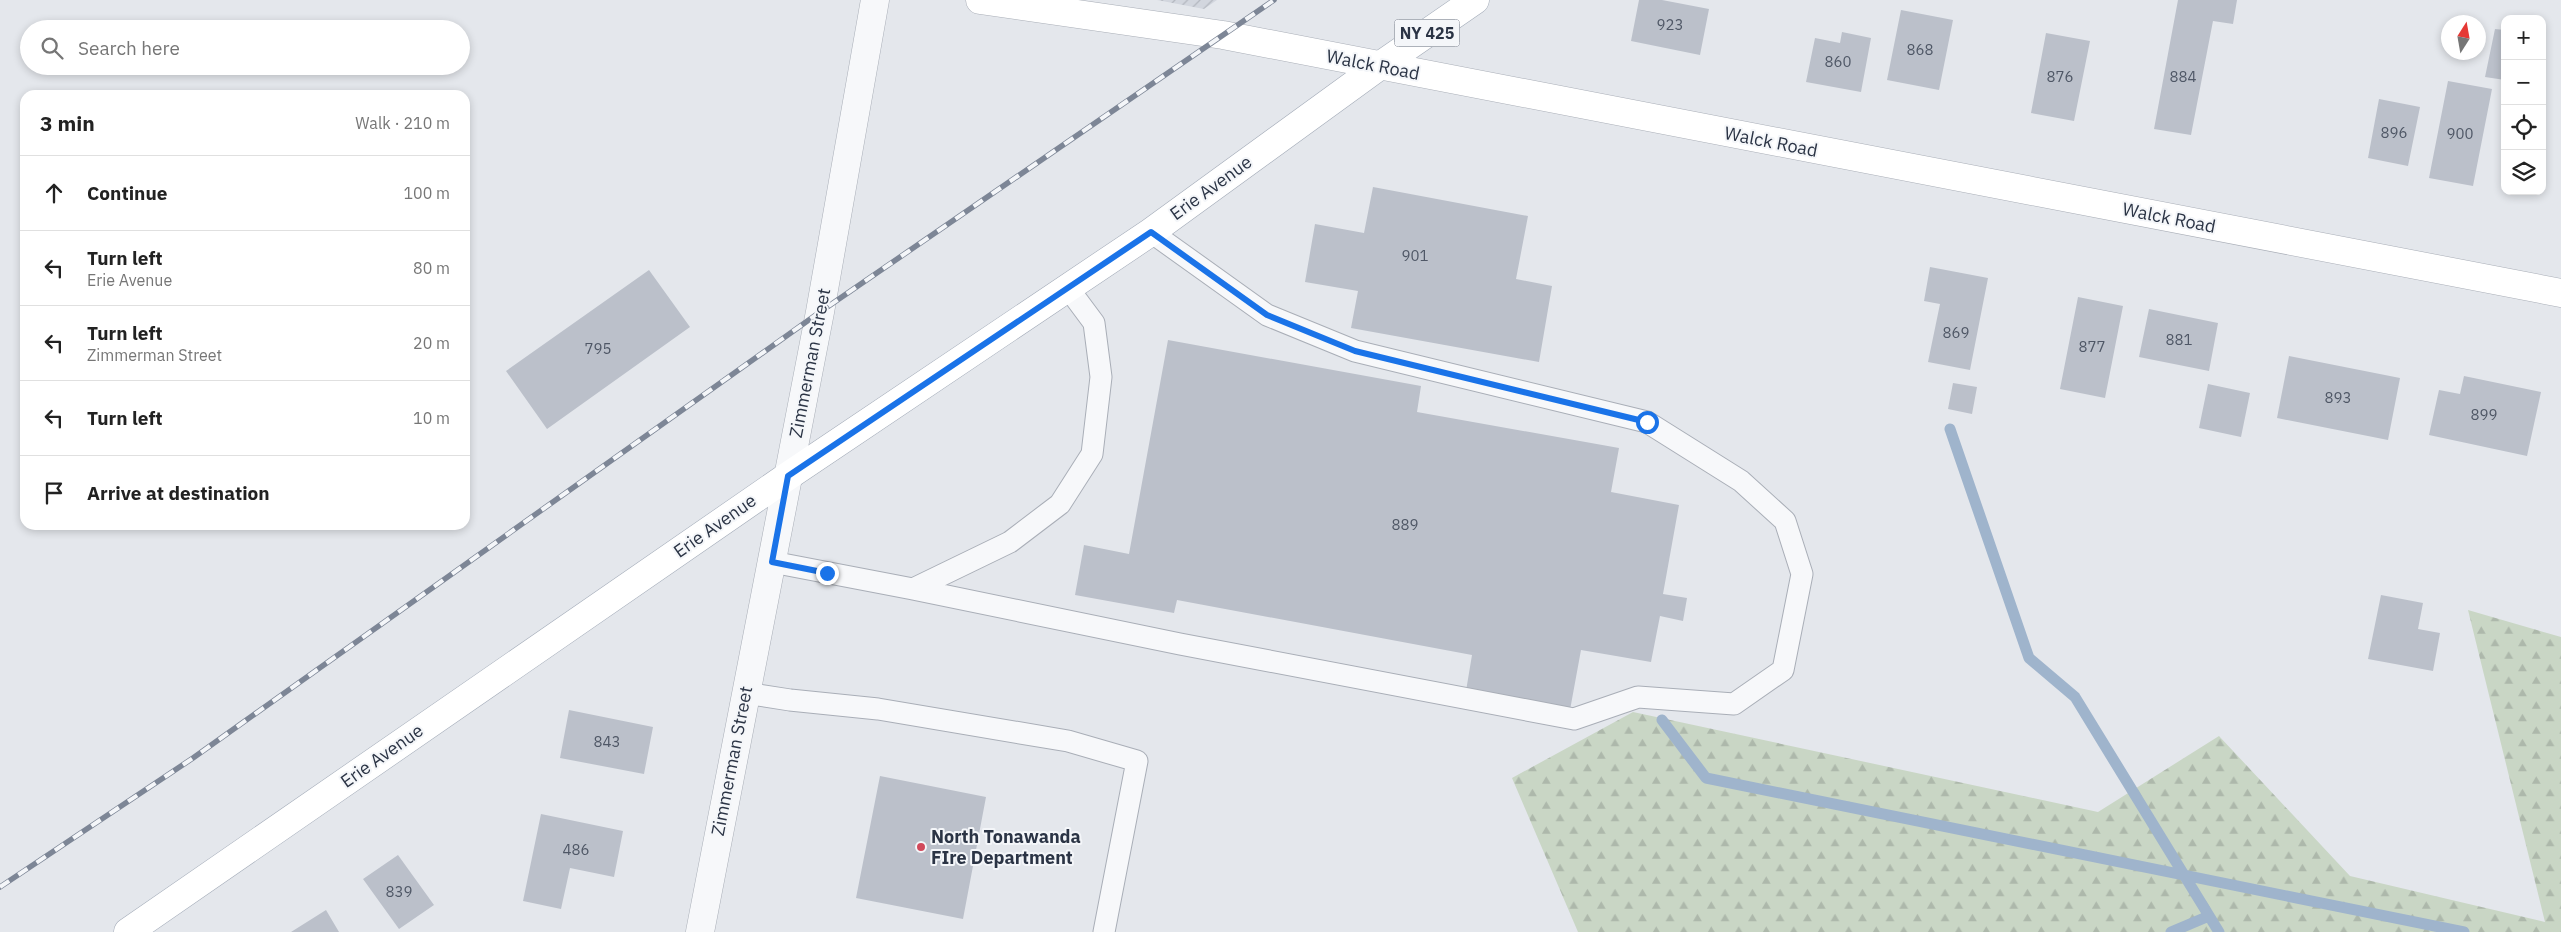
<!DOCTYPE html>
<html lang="en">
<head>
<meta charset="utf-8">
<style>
	body { margin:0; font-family:"IBM Plex Sans",sans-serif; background:#f6f6f6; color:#222 }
	.controls { position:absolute; right:15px; top:15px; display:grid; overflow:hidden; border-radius:10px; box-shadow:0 2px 8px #0003 }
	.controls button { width:45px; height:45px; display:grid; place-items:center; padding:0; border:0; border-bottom:1px solid #e0e0e0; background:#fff; color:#222; font:25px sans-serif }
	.compass { position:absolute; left:2441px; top:15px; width:45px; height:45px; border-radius:50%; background:#fff; box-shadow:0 2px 8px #0003; rotate:11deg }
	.stop { position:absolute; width:15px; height:15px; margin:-11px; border:4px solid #1a73e8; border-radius:50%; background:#fff }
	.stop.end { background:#1a73e8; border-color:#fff; box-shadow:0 1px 5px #0008 }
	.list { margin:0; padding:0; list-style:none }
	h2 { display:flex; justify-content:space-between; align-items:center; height:65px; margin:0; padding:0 20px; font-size:21px }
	h2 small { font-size:16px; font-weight:400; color:#767676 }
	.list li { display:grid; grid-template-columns:32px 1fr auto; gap:15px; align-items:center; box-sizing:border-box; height:75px; padding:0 20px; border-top:1px solid #e0e0e0 }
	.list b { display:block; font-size:19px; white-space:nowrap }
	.list p { margin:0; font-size:16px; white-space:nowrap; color:#767676 }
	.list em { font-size:16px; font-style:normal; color:#767676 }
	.icon { flex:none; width:28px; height:28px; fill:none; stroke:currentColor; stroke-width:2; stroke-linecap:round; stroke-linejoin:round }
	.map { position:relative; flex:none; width:2561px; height:932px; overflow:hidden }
	.search { position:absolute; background:#fff; box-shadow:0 2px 8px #0003; left:20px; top:20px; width:450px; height:55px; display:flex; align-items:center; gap:12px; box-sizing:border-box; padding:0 18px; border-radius:28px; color:#767676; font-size:19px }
	.panel { position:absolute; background:#fff; box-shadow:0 2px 8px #0003; left:20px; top:90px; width:450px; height:440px; border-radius:15px }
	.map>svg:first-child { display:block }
	.industrial { fill:url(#industrial-furrows) }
	.forest { fill:url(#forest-firs) }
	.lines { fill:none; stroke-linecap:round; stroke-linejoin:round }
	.stream { stroke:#9fb4cc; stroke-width:11 }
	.building { fill:#bbc0ca }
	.lane-casing { stroke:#a9aeb7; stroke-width:23 }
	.street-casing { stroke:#a9aeb7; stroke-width:29 }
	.secondary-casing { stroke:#a9aeb7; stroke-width:29 }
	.primary-casing { stroke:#a3abb8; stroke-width:29 }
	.lane { stroke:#f7f8fa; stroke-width:21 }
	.street { stroke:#f7f8fa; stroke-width:28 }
	.secondary { stroke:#fff; stroke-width:28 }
	.primary { stroke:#fff; stroke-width:28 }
	.rail-casing { stroke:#7d8696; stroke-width:5.5 }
	.rail { stroke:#f4f6f9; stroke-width:4; stroke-dasharray:11; stroke-linecap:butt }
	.route { stroke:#1a73e8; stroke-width:6 }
	.poi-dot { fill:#d1495b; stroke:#f4f6f9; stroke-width:2 }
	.labels { text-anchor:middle; stroke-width:4; stroke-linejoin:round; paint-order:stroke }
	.number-label { font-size:15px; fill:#4f5766 }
	.shield { fill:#f4f6f9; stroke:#676e7b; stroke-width:1 }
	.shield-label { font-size:16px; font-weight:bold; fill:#2b3445 }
	.street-label { font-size:18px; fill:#2b3445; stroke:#f4f6f9 }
	.poi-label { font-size:18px; font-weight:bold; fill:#2b3445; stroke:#f4f6f9; text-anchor:start }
</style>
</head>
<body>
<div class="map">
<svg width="2561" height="932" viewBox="0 0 2561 932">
	<defs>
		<pattern id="industrial-furrows" width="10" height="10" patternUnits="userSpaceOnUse" patternTransform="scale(1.25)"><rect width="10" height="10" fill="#d2d6de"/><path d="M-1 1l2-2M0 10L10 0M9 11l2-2" fill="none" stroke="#b4b8c0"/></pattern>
		<pattern id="forest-firs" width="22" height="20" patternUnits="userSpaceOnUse" patternTransform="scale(1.25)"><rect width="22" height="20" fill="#c9d6c5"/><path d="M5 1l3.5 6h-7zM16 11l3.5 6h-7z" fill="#adb8ab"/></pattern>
	</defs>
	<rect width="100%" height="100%" fill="#e4e7ec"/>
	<path class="industrial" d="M1157 0H1217L1204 9Z"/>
	<path class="forest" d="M2468 610 2561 637V932H1578L1512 778 1633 712 2098 812 2219 736 2350 876 2545 922Z"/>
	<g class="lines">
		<path class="stream" d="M1950 429 2029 658 2075 697 2219 932
			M1662 720 1706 778 2464 932
			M2171 932 2209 916"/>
	</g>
	<path class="building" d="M1639 0H1662L1709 9 1700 55 1631 41Z
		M2178 0H2237L2233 24 2213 21 2191 135 2154 129Z
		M1901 10 1953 20 1939 90 1887 80Z
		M2495 29 2505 30V80L2485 77Z
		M1842 32 1871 38 1861 92 1806 82 1815 38 1840 43Z
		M2046 33 2090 41 2074 121 2031 113Z
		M2448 81 2492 89 2473 186 2429 178Z
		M2379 99 2420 107 2408 166 2368 158Z
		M1373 187 1528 216 1516 279 1552 286 1539 362 1351 328 1358 291 1305 282 1315 224 1364 233Z
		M1930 267 1988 278 1970 370 1928 362 1940 304 1924 301Z
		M649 270 690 327 547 429 506 371Z
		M2078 297 2123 306 2105 398 2060 389Z
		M2149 309 2218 323 2209 371 2139 357Z
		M1168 340 1421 386 1417 412 1619 448 1611 492 1679 505 1663 594 1687 598 1683 621 1660 616 1651 662 1581 650 1570 710 1466 691 1472 655 1177 600 1174 613 1075 595 1084 545 1129 554Z
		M2289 356 2400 378 2388 440 2277 418Z
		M2464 376 2541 392 2527 456 2429 435 2439 390 2460 394Z
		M1953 383 1977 387 1972 414 1948 409Z
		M2208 384 2250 393 2241 437 2199 428Z
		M2381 595 2423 603 2418 629 2440 633 2433 671 2368 659Z
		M569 710 653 727 644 774 560 758Z
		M880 776 986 797 963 919 856 898Z
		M541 814 623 831 614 877 570 868 561 909 523 901Z
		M398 855 434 905 399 929 363 879Z
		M326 910 339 932H291Z"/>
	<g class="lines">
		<g class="lane-casing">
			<path id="lane" d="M772 562 913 589 1010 542 1060 504 1092 454 1101 377 1094 323 1068 288
				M913 589 1180 644 1574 719 1638 697 1734 704 1783 670 1802 574 1785 521 1741 481 1647 422 1355 351 1267 315 1151 232
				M745 693 790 700 878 709 1068 741 1137 761 1104 932"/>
		</g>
		<g class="street-casing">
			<path id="street" d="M700 932 820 312 875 0"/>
		</g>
		<g class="secondary-casing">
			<path id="secondary" d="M980 0 1223 35 2561 293"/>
		</g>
		<g class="primary-casing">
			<path id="primary" d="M128 932 788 476 1151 232 1378 67 1475 0"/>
		</g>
		<use href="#lane" class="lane"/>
		<use href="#street" class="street"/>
		<use href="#secondary" class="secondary"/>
		<use href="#primary" class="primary"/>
		<g class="rail-casing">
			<path id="rail" d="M0 887 193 758 820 312 1274 0"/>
		</g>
		<use href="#rail" class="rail"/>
	</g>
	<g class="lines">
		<path class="route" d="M827 573 772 562 788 476 1151 232 1267 315 1355 351 1647 422"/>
	</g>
	<circle class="poi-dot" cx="921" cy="847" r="5"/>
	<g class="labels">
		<g class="number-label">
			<text x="1670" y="30">923</text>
			<text x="1920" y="55">868</text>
			<text x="1838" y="67">860</text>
			<text x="2060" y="82">876</text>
			<text x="2183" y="82">884</text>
			<text x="2394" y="138">896</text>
			<text x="2460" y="139">900</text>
			<text x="1415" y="261">901</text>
			<text x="1956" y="338">869</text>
			<text x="2179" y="345">881</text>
			<text x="2092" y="352">877</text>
			<text x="598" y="354">795</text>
			<text x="2338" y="403">893</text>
			<text x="2484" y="420">899</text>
			<text x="1405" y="530">889</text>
			<text x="607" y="747">843</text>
			<text x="576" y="855">486</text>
			<text x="399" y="897">839</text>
		</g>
		<rect class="shield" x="1394.5" y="19.5" width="65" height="27" rx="4"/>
		<g class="shield-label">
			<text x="1427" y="39">NY 425</text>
		</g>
		<g class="street-label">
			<text transform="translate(1373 65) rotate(11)" y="6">Walck Road</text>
			<text transform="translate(1771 142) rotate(11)" y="6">Walck Road</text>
			<text transform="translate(1211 188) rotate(-36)" y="6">Erie Avenue</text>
			<text transform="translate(2169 218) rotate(11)" y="6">Walck Road</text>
			<text transform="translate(810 363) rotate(-79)" y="6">Zimmerman Street</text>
			<text transform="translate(715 526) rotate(-35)" y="6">Erie Avenue</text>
			<text transform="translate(382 756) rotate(-35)" y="6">Erie Avenue</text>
			<text transform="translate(732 761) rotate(-79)" y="6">Zimmerman Street</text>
		</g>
		<g class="poi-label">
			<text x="931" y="843">North Tonawanda<tspan x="931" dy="21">FIre Department</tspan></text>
		</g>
	</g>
</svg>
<div class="controls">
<button>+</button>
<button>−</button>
<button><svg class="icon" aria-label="locate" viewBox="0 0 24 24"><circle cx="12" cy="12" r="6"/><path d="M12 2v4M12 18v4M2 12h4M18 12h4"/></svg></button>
<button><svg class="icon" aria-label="layers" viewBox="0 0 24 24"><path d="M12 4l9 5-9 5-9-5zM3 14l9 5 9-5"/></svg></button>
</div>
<svg class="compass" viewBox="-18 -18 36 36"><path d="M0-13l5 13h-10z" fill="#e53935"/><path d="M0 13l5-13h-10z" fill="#767676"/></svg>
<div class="stop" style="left:1647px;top:422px"></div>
<div class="stop end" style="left:827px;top:573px"></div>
<div class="search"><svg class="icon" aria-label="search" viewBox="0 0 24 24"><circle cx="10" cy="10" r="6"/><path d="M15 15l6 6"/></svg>Search here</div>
<section class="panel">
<h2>3 min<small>Walk · 210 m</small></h2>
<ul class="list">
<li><svg class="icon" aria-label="ahead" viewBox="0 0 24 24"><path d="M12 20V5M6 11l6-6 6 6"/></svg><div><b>Continue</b></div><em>100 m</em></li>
<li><svg class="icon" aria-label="left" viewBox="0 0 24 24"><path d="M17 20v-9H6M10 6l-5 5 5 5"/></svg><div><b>Turn left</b><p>Erie Avenue</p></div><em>80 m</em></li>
<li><svg class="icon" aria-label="left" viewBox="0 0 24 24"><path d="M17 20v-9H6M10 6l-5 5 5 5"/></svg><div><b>Turn left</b><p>Zimmerman Street</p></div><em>20 m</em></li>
<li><svg class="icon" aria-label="left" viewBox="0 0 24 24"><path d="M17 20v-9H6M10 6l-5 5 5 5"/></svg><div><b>Turn left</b></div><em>10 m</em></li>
<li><svg class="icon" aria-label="arrive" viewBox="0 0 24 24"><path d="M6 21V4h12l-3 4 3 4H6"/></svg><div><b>Arrive at destination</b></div></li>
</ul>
</section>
</div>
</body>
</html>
